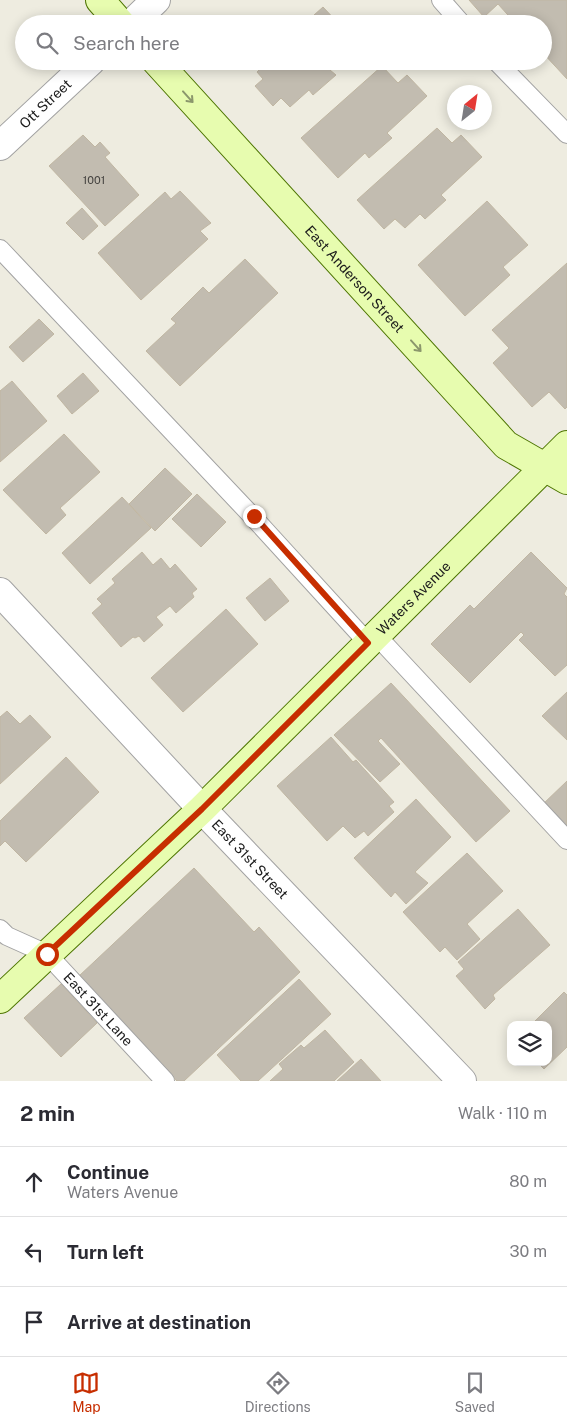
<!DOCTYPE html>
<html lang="en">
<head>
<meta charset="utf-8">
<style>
	body { margin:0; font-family:"Public Sans",sans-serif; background:#f2f2f3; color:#2b2b33 }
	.controls { position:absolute; right:15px; bottom:15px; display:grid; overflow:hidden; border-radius:10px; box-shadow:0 2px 12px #0003 }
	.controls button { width:45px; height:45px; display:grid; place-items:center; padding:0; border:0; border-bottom:1px solid #e1e1e2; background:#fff; color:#2b2b33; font:25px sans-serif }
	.compass { position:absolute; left:447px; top:85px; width:45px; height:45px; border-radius:50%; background:#fff; box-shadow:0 2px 12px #0003; rotate:30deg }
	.stop { position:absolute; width:15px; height:15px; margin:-11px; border:4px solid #c72e00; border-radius:50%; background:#fff }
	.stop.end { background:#c72e00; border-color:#fff; box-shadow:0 1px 5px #0008 }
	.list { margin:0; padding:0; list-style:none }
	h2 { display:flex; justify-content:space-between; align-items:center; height:65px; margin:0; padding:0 20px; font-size:21px }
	h2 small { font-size:16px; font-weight:400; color:#7c7c81 }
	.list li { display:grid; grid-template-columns:32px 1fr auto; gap:15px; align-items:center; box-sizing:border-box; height:70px; padding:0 20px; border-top:1px solid #e1e1e2 }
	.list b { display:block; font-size:19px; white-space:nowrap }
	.list p { margin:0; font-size:16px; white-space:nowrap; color:#7c7c81 }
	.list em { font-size:16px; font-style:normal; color:#7c7c81 }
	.icon { flex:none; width:28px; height:28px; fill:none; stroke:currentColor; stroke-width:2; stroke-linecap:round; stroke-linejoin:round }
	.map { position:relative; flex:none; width:567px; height:1081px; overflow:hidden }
	.search { position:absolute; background:#fff; box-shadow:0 2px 12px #0003; left:15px; right:15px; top:15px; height:55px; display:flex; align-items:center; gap:12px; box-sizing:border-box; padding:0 18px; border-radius:28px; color:#7c7c81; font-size:19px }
	.sheet { height:275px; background:#fff }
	nav { display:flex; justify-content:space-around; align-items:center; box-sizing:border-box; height:70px; border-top:1px solid #e1e1e2; background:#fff; font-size:14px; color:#7c7c81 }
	nav a { display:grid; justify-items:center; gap:2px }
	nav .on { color:#c72e00 }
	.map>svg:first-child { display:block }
	.building { fill:#c2bcb0; stroke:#c0b6a2 }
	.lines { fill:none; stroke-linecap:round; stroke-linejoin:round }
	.service-casing { stroke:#a2a2a2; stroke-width:20 }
	.minor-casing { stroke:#a2a2a2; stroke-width:30 }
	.secondary-casing { stroke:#4d7500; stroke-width:30 }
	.service { stroke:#fff; stroke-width:18 }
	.minor { stroke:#fff; stroke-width:28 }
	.secondary { stroke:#e7fcaf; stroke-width:28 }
	.oneway { stroke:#8b976c }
	.route { stroke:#c72e00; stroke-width:6 }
	.labels { text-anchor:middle; stroke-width:5; stroke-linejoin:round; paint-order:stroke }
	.number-label { font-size:11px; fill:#454340 }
	.street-label { font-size:14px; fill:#1b1b1b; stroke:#fff }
</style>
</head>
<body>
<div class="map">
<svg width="567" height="1081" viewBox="0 0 567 1081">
	<rect width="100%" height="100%" fill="#eeece0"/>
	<path class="building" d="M469 0H567V79L543 53V24H516L498 4 484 17Z
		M323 7 339 24H304Z
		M263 61H340L330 70 336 75 313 95 309 90 290 107 281 98 273 106 255 86 263 79 257 72 260 69 257 67Z
		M382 66 398 83 407 75 427 96 387 133 392 138 369 158 365 153 338 178 301 138Z
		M437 128 452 143 461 135 482 157 441 195 446 200 425 219 420 214 405 228 395 219 384 229 357 200Z
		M83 135 95 147 100 142 110 153 105 157 139 195 105 226 49 166Z
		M180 191 211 223 200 231 208 239 141 300 98 253 165 192 171 199Z
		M487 201 528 245 503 267 510 275 465 316 418 265Z
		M82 208 98 226 83 240 66 223Z
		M245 259 278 293 180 386 146 351 176 323 171 319 203 287 209 293Z
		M567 263V407L565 409 549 392 532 407 493 363 509 348 492 330Z
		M39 319 54 334 23 362 9 347Z
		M83 373 99 391 72 414 57 396Z
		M12 381 47 421 0 462V391Z
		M64 434 100 472 60 508 66 515 46 534 3 490Z
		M165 468 192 494 155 531 129 504Z
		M197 494 226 522 201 547 172 519Z
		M122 497 151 528 90 584 62 553Z
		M142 552 153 565 161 558 170 569 175 564 197 589 192 593 194 597 176 613 170 606 156 617 163 625 144 642 139 636 135 638 133 637 121 647 92 613 102 604 97 599 115 583 112 579Z
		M531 552 567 588 564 594 567 597V665L555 676 519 640 524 635 521 632 470 683 431 644 470 605 474 609Z
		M270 578 289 601 265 621 246 598Z
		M226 609 258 644 183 712 151 678Z
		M391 683 510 811 476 842 381 738 378 741 400 764 380 782 334 735Z
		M567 692V740L542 716Z
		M7 711 20 724 30 715 51 737 0 784V717Z
		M331 737 353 762 356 760 394 802 389 806 394 812 368 836 364 831 355 838 343 826 327 841 277 786Z
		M66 757 99 792 26 862 5 841 0 846V821Z
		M567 781V833L541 806Z
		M416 799 451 837 415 872 428 883 406 904 395 892 391 897 354 858Z
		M467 853 503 891 467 924 480 939 457 960 445 947 440 952 403 912Z
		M194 868 254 932 259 927 300 972 184 1081H177L79 976Z
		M518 909 550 945 493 995 495 999 485 1009 456 976 464 969 458 962Z
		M299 979 331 1014 258 1081H241L217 1055Z
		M61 984 97 1023 61 1057 24 1018Z
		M564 992 567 995V1047L544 1069 537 1062H548V1025H531Z
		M325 1030 354 1062 334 1081H270L283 1069 279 1064 301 1045 304 1048Z
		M361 1059 381 1081H337Z"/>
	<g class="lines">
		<g class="service-casing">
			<g id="service">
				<path d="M441 0 462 24"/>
				<path d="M496 61 567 134"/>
				<path d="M0 249 253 517 368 643"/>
				<path d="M376 635 567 840"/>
				<path id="s1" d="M0 929 7 936 47 954 165 1081"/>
			</g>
		</g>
		<g class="minor-casing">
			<g id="minor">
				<path d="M131 24 156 0"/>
				<path id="s2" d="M0 146 91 61"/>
				<path id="s3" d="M0 592 202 809 462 1081"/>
			</g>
		</g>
		<g class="secondary-casing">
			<g id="secondary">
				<path d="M100 0 121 24"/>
				<path id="s4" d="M156 61 506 445 567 480"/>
				<path id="s5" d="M0 999 202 809 567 445"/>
			</g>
		</g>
		<use href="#service" class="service"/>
		<use href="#minor" class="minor"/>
		<use href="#secondary" class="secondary"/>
	</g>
	<defs><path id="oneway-shaft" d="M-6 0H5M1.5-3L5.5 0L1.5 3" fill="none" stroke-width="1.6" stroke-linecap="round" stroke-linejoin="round" transform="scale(1.25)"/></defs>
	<g class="oneway">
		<use href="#oneway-shaft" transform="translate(188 97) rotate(48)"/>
		<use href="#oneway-shaft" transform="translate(416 346) rotate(48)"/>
	</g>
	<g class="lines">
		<path class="route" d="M47 954 202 809 368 643 254 516"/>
	</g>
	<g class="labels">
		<g class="number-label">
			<text x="94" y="184">1001</text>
		</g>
		<g class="street-label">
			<text dy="5" stroke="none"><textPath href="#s2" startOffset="62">Ott Street</textPath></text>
			<text dy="5" stroke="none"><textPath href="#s4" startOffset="295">East Anderson Street</textPath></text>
			<text dy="5" stroke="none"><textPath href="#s5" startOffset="576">Waters Avenue</textPath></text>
			<text dy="5" stroke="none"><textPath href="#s3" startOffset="366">East 31st Street</textPath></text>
			<text dy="5" stroke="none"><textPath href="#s1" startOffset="129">East 31st Lane</textPath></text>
		</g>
	</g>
</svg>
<div class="controls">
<button><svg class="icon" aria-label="layers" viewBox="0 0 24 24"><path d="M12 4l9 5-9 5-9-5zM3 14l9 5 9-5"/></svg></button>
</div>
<svg class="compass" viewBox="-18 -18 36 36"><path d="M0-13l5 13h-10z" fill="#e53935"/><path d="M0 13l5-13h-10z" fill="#7c7c81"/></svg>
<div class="stop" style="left:47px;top:954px"></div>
<div class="stop end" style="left:254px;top:516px"></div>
<div class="search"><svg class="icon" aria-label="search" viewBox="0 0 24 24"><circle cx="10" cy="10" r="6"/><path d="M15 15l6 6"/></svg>Search here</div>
</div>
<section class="sheet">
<h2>2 min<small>Walk · 110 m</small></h2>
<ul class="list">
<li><svg class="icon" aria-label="ahead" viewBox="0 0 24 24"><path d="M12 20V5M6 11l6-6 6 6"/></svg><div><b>Continue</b><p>Waters Avenue</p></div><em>80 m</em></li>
<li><svg class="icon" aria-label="left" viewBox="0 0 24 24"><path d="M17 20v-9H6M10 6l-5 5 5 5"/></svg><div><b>Turn left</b></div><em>30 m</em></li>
<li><svg class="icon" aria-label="arrive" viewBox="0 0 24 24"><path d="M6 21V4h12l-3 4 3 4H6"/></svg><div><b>Arrive at destination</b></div></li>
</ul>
</section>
<nav>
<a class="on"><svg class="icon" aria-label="map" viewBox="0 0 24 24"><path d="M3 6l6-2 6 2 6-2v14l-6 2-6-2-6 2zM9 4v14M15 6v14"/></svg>Map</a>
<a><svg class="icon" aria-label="directions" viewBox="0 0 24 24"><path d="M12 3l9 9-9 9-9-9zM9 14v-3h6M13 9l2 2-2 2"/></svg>Directions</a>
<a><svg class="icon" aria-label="saved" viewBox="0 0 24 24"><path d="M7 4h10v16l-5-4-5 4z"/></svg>Saved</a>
</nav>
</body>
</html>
